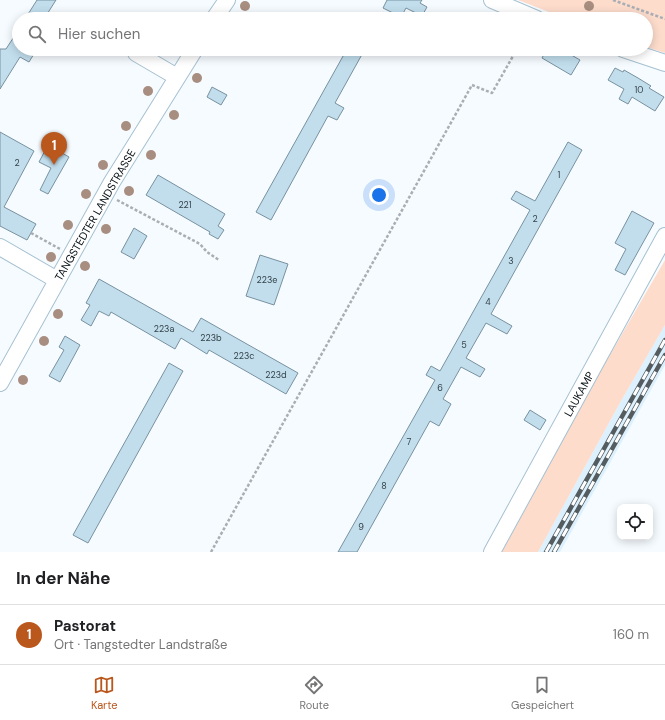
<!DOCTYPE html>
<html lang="de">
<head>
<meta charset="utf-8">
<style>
	body { margin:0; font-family:"DM Sans",sans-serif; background:#f6f6f6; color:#202124 }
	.controls { position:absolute; right:12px; bottom:12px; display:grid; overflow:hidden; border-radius:8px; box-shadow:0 2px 10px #0003 }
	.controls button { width:36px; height:36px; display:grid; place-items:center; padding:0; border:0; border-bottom:1px solid #e0e0e0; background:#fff; color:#202124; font:20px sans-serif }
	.you { position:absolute; left:379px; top:195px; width:14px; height:14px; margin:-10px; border:3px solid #fff; border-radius:50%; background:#1a73e8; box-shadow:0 0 0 6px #1a73e833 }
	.badge { display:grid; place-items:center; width:26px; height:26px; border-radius:50%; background:#ba571d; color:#fff; font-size:13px; font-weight:700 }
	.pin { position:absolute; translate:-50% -33px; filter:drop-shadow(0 1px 2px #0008) }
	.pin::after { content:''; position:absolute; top:21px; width:14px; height:12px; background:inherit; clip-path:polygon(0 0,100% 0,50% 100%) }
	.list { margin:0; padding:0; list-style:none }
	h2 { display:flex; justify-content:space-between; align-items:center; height:52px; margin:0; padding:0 16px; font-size:17px }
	h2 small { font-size:13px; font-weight:400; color:#757577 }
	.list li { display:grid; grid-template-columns:26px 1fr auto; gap:12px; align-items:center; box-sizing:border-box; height:60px; padding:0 16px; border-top:1px solid #e0e0e0 }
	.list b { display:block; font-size:15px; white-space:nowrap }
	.list p { margin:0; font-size:13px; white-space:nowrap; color:#757577 }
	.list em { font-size:13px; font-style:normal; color:#757577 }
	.icon { flex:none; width:22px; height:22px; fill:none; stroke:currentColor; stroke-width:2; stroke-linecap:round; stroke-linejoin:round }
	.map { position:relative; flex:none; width:665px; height:552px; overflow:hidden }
	.search { position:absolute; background:#fff; box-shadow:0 2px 10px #0003; left:12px; right:12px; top:12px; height:44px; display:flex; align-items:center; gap:10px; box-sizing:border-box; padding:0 14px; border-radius:22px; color:#757577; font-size:15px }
	.sheet { height:112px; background:#fff }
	nav { display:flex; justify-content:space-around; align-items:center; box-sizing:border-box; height:56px; border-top:1px solid #e0e0e0; background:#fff; font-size:11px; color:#757577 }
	nav a { display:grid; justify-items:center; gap:2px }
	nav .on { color:#ba571d }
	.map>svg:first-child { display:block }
	.built { fill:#dcf1fd }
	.green { fill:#fddccc }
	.building { fill:#c2deed; stroke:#7891a0 }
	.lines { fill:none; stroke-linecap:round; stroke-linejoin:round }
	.minor-casing { stroke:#a6c1d1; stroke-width:18 }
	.path { stroke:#a8aeb3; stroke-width:2.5; stroke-dasharray:3 2; stroke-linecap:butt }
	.minor { stroke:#fff; stroke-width:16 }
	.rail-casing { stroke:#545c60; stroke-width:4.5 }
	.rail { stroke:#fff; stroke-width:3; stroke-dasharray:9; stroke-linecap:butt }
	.tree { fill:#a88e80 }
	.labels { text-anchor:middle; stroke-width:3; stroke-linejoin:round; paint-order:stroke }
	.number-label { font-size:9px; fill:#35434a }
	.street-label { font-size:11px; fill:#060f14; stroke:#fff }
</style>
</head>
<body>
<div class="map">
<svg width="665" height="552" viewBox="0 0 665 552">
	<rect width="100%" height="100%" fill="#f6fbff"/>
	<path class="built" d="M665 325V365L560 552H538L621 401Z"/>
	<path class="green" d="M518 0H665V53L646 47V19H567Z
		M665 260V325L621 401 538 552H499L546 465Z"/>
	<path class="building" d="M37 0H56L44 19H25Z
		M387 0H422L420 3 427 7 422 16 406 8 401 17 383 8Z
		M19 29V49H37L29 62 20 57 0 89V49H6Z
		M347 49H365L335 103 344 108 337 120 328 116 271 220 256 212Z
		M547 49H561L580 60 571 75 542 58Z
		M615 68 623 72 624 70 638 78 651 86 649 88 664 97 655 111 632 97 628 104 619 99 624 89 608 80Z
		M212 87 227 95 221 105 207 97Z
		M0 132 34 151 4 207 36 224 27 240 0 226Z
		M568 142 582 150 491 314 512 326 507 334 486 323 466 358 485 369 480 377 461 367 443 399 451 404 439 426 430 421 357 552H338L435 380 426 375 431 366 440 371 530 210 511 199 516 191 535 201Z
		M48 145 69 157 48 194 40 190 51 168 39 162Z
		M158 175 225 214 218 226 224 230 218 239 209 234 210 232 146 195Z
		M632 211 654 223 625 275 615 270 626 249 615 243Z
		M134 228 147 236 134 259 121 252Z
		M260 255 288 264 274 305 246 296Z
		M99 279 193 332 201 318 298 373 286 394 209 350 207 354 181 338 175 349 111 312 109 316 99 311 91 326 81 320 90 305 86 303Z
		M65 336 80 345 60 382 49 376 64 350 59 347Z
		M169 363 183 371 88 543 73 535Z
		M530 410 546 420 540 430 524 420Z"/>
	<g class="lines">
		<g class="minor-casing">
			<path id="minor" d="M492 0 537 19
				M214 19 227 0
				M623 49 665 63
				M136 53 177 77
				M0 247 57 280
				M0 383 112 182 195 49
				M492 552 665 236"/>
		</g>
		<path class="path" d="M613 0 665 19
			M117 200 200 244 207 252 219 260
			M31 233 60 249
			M211 552 472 85 492 93 517 49"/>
		<use href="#minor" class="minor"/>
		<g class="rail-casing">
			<path id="rail" d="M546 552 665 340
				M554 552 665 355"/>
		</g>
		<use href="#rail" class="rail"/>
	</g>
	<g class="tree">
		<circle cx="245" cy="6" r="5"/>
		<circle cx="589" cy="6" r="5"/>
		<circle cx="197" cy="78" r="5"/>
		<circle cx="148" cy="91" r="5"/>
		<circle cx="174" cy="115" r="5"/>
		<circle cx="126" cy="126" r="5"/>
		<circle cx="151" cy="155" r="5"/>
		<circle cx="103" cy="165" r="5"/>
		<circle cx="129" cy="191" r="5"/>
		<circle cx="86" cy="194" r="5"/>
		<circle cx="68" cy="225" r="5"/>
		<circle cx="106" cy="229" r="5"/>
		<circle cx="51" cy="257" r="5"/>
		<circle cx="85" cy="266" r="5"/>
		<circle cx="58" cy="314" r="5"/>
		<circle cx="44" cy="341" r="5"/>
		<circle cx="23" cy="380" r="5"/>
	</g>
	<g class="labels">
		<g class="number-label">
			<text x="639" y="93">10</text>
			<text x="17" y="166">2</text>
			<text x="559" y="178">1</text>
			<text x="185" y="208">221</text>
			<text x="535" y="222">2</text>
			<text x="511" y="264">3</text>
			<text x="267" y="283">223e</text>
			<text x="488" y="305">4</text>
			<text x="164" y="332">223a</text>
			<text x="211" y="341">223b</text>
			<text x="464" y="348">5</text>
			<text x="244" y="359">223c</text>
			<text x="276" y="378">223d</text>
			<text x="440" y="391">6</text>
			<text x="409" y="445">7</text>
			<text x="384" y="489">8</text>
			<text x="361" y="530">9</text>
		</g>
		<g class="street-label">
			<text transform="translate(95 215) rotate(-60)" y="4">TANGSTEDTER LANDSTRASSE</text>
			<text transform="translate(579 394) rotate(-61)" y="4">LAUKAMP</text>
		</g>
	</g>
</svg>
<div class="controls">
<button><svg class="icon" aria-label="locate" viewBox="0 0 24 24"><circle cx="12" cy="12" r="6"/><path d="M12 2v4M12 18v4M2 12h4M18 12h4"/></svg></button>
</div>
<div class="you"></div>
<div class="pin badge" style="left:54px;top:165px">1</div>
<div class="search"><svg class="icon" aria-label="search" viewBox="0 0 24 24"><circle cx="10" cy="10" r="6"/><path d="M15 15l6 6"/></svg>Hier suchen</div>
</div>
<section class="sheet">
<h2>In der Nähe<small></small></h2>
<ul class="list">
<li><span class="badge">1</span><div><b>Pastorat</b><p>Ort · Tangstedter Landstraße</p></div><em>160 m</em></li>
</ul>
</section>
<nav>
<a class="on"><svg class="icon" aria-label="map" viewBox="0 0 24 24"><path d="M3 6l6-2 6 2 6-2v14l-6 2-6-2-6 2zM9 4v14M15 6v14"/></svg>Karte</a>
<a><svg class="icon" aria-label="directions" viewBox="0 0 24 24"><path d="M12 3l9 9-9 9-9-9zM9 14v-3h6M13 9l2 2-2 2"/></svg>Route</a>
<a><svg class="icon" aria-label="saved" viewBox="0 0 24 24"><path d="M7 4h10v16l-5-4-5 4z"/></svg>Gespeichert</a>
</nav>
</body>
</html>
